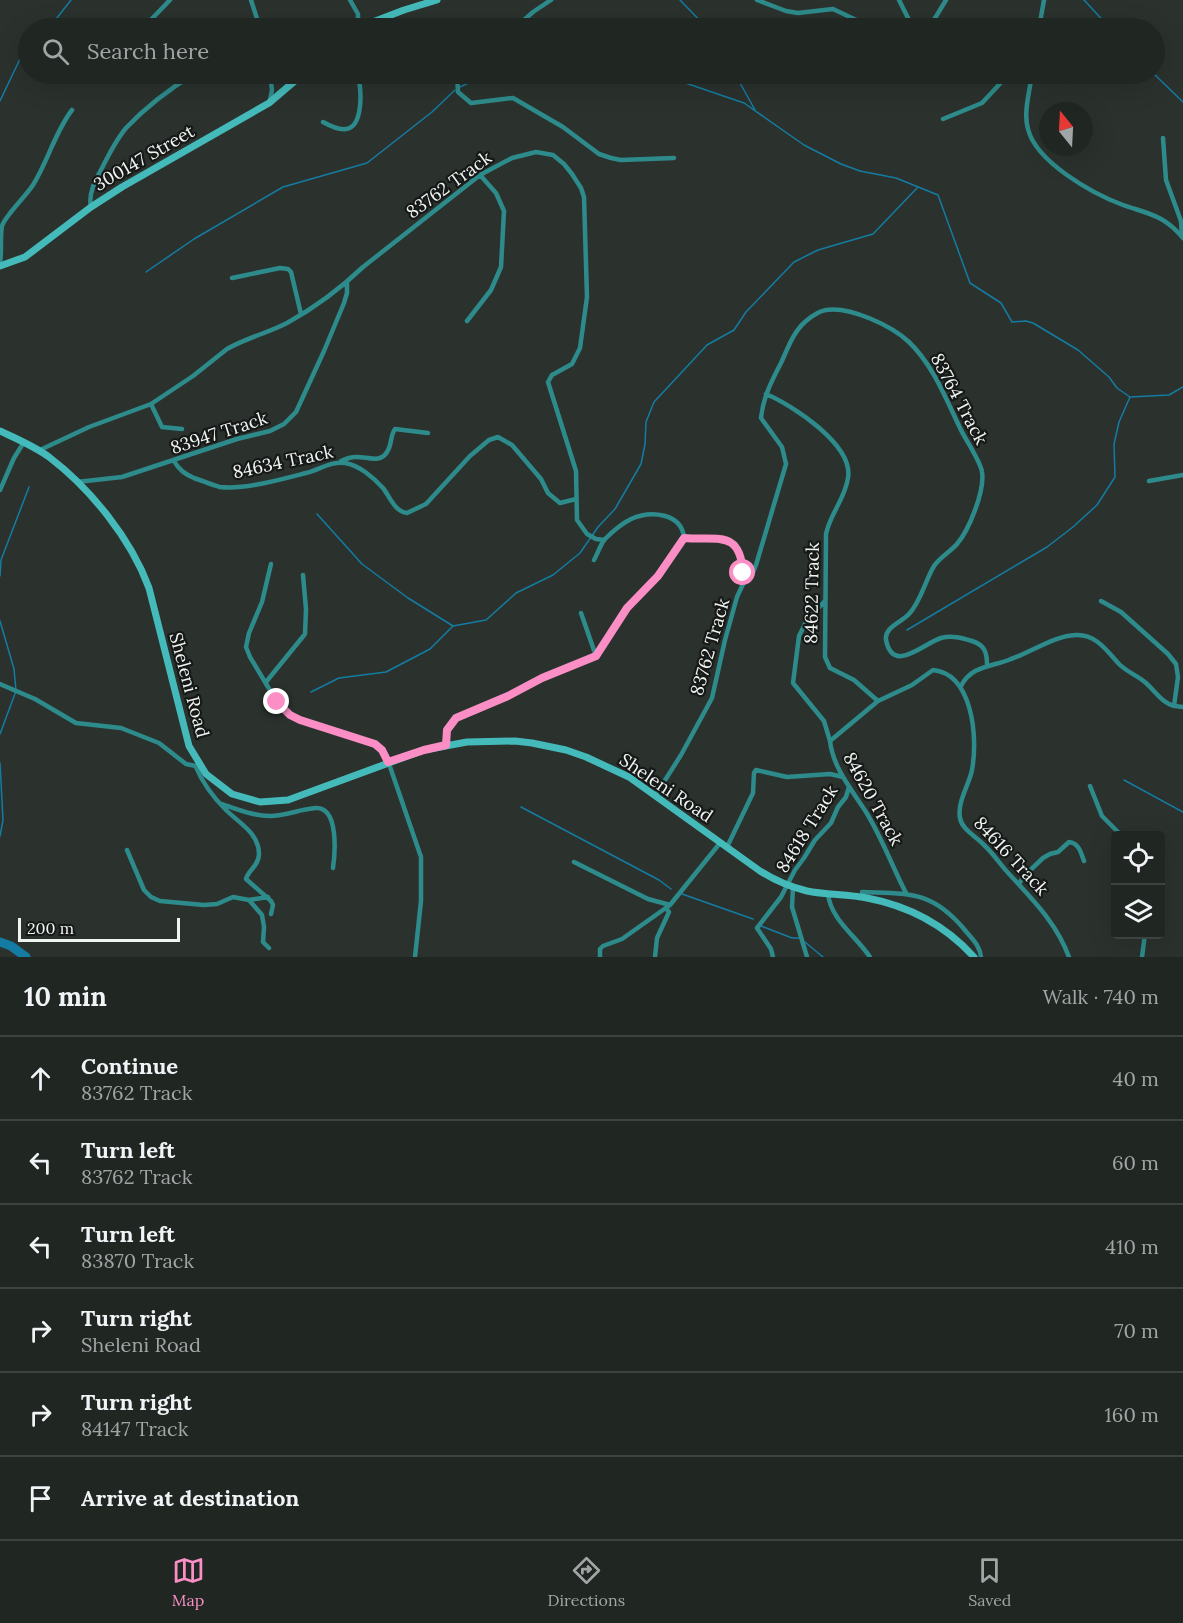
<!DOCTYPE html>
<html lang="en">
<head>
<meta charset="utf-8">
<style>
	body { margin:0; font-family:Lora,serif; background:#2d322f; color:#f1f3f6 }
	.controls { position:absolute; right:18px; bottom:18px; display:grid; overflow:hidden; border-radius:6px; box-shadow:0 6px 24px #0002 }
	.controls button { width:54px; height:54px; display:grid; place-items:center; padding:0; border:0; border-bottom:2px solid #3d4340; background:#202622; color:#f1f3f6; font:30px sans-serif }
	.compass { position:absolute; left:1039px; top:102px; width:54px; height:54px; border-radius:50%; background:#202622; box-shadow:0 6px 24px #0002; rotate:342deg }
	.scale { position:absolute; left:18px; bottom:15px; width:162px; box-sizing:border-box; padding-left:6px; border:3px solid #f0f5f2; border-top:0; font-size:16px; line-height:21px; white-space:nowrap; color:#f0f5f2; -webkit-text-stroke:4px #161917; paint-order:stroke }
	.stop { position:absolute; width:18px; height:18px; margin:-14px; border:4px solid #fb8fc5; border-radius:50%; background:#fff }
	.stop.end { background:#fb8fc5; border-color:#fff; box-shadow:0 2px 6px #0008 }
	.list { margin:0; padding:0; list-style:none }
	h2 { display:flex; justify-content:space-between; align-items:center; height:78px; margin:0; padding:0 24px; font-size:26px }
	h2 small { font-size:20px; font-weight:400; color:#a2a5a5 }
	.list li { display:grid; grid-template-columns:39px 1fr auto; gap:18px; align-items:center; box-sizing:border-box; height:84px; padding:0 24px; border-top:2px solid #3d4340 }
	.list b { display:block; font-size:22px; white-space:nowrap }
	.list p { margin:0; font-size:20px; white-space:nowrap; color:#a2a5a5 }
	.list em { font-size:20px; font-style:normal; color:#a2a5a5 }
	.icon { flex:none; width:33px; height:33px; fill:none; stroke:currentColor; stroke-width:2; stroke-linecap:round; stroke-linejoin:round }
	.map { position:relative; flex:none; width:1183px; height:957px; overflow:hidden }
	.search { position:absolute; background:#202622; box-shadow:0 6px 24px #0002; left:18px; right:18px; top:18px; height:66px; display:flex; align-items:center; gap:15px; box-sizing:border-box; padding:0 21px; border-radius:33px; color:#a2a5a5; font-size:22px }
	.sheet { height:582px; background:#202622 }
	nav { display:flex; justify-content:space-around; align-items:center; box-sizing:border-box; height:84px; border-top:2px solid #3d4340; background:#202622; font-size:16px; color:#a2a5a5 }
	nav a { display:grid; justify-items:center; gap:3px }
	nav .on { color:#fb8fc5 }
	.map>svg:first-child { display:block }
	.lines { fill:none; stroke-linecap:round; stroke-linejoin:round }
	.stream { stroke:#147ca2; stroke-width:1.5 }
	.river { stroke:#147ca2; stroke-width:9 }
	.street { stroke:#2e8b8b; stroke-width:4.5 }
	.secondary { stroke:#45baba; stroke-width:7 }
	.route { stroke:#fb8fc5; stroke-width:8 }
	.labels { text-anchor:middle; stroke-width:4.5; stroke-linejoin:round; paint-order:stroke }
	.street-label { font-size:18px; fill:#f0f5f2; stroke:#161917 }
</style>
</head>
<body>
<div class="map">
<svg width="1183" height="957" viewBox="0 0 1183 957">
	<rect width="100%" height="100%" fill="#2b322e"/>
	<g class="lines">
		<path class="stream" d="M680 0 707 28
			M1084 0 1110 28
			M49 28 71 0
			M659 74 744 103 804 145 841 164 860 171 896 178 938 195 970 283 1001 303 1012 322 1026 321 1033 323 1078 350 1109 377 1117 388 1130 397 1169 395 1183 387
			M735 74 755 110
			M1154 74 1183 102
			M460 87 487 74
			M0 101 19 61 28 50
			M146 272 194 239 283 187 367 163 432 112 455 90
			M317 514 362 564 408 598 453 626 486 620 516 593 553 575 580 553 598 527 615 509 641 464 645 444 646 422 654 402 668 387 707 345 734 330 746 312 794 262 818 250 873 234 918 187
			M0 576 1 560 29 487
			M0 621 14 669 16 691 0 734
			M907 630 1047 547 1073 527 1097 505 1115 477 1114 444 1119 422 1130 397
			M311 692 339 678 386 672 430 649 453 626
			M0 763 3 820 0 836
			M1124 780 1183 812
			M521 807 659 880 671 889
			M682 894 753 919
			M761 926 792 938H799
			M805 942 823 957"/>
		<path class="river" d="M0 942 11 946 26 957"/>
		<path class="street" d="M251 0 260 28
			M350 0 358 14V28
			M757 0 786 11 798 13 833 9 873 28
			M899 0 913 28
			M143 28 170 0
			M515 28 533 12 551 0
			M929 28 946 0
			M1039 28 1044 0
			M460 74H457L458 92 471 103 513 98 563 127 599 154 611 158 621 160 674 158
			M1032 74C1030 90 1023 113 1028 129 1036 162 1093 194 1123 205 1149 214 1164 215 1183 238
			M270 100 272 90 270 74
			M943 119 982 103 1009 74
			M323 122C330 126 338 130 346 129 364 127 362 85 357 74
			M1163 138 1166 180 1181 221 1182 237
			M91 207C88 193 96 179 102 168 109 154 116 140 126 128 145 108 171 88 194 74
			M0 263C2 251 0 238 2 226 5 216 26 196 33 185 48 161 55 132 72 110
			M232 278 280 268 288 269 291 272 301 314
			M467 321 491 290 501 267 504 211 496 193 480 175
			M766 394C792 405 854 445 848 478 845 499 830 514 826 534L825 657 830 668 854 680 878 701
			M151 404 162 427 182 429
			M40 450 89 427 151 404 193 376 227 349C246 338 268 333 287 323 314 308 341 288 363 267L480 175 512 158 536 152 553 155 564 164 572 174 581 188 584 197 587 297 580 348 572 364 552 375 548 382 576 471 577 520 587 534 596 539 604 540
			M174 461C179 470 185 474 194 478 203 481 212 485 220 487 244 490 283 479 306 473 319 470 331 461 345 463 359 465 374 478 383 488 390 497 395 512 407 513L426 504 470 456 489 440 498 437 512 445 541 479 548 493 560 503 576 499
			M341 461C346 459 350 457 355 457 366 456 380 464 387 452 392 445 390 436 395 429L428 433
			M1149 481 1183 475
			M77 482 122 477 237 439 270 431 284 424 296 412 324 351 344 303 347 293V282
			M0 490 14 458 24 442
			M271 564 262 602 249 633 246 647 250 657 277 702 290 715 300 720 375 744 383 750 386 755 421 857V901L415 957
			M743 584 752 575 756 565 786 464 782 447 761 418C763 398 771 382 781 363 788 348 793 332 806 321 812 316 819 311 826 310 850 306 892 326 909 342 933 365 946 399 960 428 965 439 981 462 982 472 985 491 969 530 957 544 950 552 940 557 934 566 925 581 921 601 909 614 902 622 884 627 886 640 893 675 924 643 941 638 952 635 962 638 972 641 985 645 987 653 987 665
			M825 601 807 620 799 636 793 683 824 721 830 741
			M1101 601 1121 612 1168 654 1176 664 1178 677 1174 706
			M581 613 596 656
			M266 682 305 634 306 609 303 575
			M0 684 35 699 76 723 121 728 159 743 186 764 201 767
			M961 686C972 665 992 667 1011 659 1032 652 1053 636 1076 635 1096 634 1107 651 1119 664 1127 672 1138 676 1146 683 1154 690 1160 700 1169 704 1174 707 1178 706 1183 707
			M446 745 447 730 456 719 508 696 542 678 596 656 627 608 658 576 684 538C682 513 651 510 631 519 623 523 612 532 605 539 600 545 598 553 594 560
			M196 767C203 784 213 797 226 810 239 823 259 833 259 854 259 866 248 870 246 879L271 901 273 905 271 914
			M1090 786 1102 816 1122 836
			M655 796 681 755 712 698 725 640 737 597 743 584 742 560 735 544 723 540 684 538
			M221 804C237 809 253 816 270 816 286 816 300 809 316 808 339 807 335 854 333 868
			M727 847 753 793 754 773 756 770 787 777 830 774 843 777
			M127 850 144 890 151 897 160 901 204 905 217 904 233 897 249 900 262 915 264 927 263 942 269 948
			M574 862 648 899 670 905
			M1019 884 1023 877 1043 858 1050 854 1058 852 1069 842C1079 843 1081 853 1084 861
			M793 887 792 907 807 957
			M862 892C908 894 931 890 964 929 971 938 980 945 981 957
			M906 893C892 866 882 838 866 812 852 790 833 768 830 741L878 701 912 685 933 670C973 674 978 738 972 770 969 785 957 802 960 818 962 830 976 836 984 845 994 854 1001 866 1011 876 1034 901 1057 924 1069 957
			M828 894C831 920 856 936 870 957
			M249 900 268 897
			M600 957V949L603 946 622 939 670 905 720 843
			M655 957 657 938 669 912 666 908
			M773 957 771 949 757 928 781 897 795 870 804 858 815 840 831 823 838 807 846 797 849 787
			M1142 957 1145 934"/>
		<path class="secondary" d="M357 28 404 10 437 0
			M0 266 25 257 91 207 122 187 269 103 303 74
			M0 431C17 439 34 446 49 457 91 489 131 539 149 588L189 746 206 774 232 794 260 802 288 800 424 750 467 742 515 741 532 743 566 750 586 757 629 777 760 871C774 880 790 887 807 891 826 895 847 894 867 898 909 906 945 925 974 957"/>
	</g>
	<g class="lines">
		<path class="route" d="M277 702 290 715 300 720 375 744 382 750 388 762 424 750 446 745 447 730 456 718 508 696 542 678 596 656 627 608 658 576 684 538C718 541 740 529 743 573"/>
	</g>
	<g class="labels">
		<g class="street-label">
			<text transform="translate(144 158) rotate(-30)" y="6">300147 Street</text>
			<text transform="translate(449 185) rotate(-36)" y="6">83762 Track</text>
			<text transform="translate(959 399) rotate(62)" y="6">83764 Track</text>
			<text transform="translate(219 433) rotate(-18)" y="6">83947 Track</text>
			<text transform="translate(283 462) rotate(-12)" y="6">84634 Track</text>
			<text transform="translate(812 593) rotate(-89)" y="6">84622 Track</text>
			<text transform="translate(710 647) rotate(-74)" y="6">83762 Track</text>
			<text transform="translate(189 685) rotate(75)" y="6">Sheleni Road</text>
			<text transform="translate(666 788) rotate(34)" y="6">Sheleni Road</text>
			<text transform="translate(873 799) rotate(61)" y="6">84620 Track</text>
			<text transform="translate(807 829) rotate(-58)" y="6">84618 Track</text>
			<text transform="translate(1011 856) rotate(47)" y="6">84616 Track</text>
		</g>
	</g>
</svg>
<div class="controls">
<button><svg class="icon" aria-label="locate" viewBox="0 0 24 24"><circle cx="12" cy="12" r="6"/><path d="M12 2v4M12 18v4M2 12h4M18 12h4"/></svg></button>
<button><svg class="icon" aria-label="layers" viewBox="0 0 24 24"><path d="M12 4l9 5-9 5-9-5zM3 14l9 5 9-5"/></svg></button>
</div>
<svg class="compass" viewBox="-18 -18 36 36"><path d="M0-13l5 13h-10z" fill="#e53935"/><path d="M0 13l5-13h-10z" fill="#a2a5a5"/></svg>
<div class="scale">200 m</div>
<div class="stop" style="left:743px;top:573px"></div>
<div class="stop end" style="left:277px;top:702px"></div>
<div class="search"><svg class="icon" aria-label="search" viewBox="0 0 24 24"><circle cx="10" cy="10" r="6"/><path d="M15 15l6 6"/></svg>Search here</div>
</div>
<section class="sheet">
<h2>10 min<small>Walk · 740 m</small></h2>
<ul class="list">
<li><svg class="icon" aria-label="ahead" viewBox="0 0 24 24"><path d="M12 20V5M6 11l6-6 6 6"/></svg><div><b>Continue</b><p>83762 Track</p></div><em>40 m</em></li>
<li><svg class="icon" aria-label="left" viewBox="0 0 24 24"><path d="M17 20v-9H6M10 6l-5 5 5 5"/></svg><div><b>Turn left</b><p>83762 Track</p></div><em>60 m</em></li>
<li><svg class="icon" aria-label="left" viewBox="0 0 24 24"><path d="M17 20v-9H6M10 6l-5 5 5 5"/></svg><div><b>Turn left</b><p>83870 Track</p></div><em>410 m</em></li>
<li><svg class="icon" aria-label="right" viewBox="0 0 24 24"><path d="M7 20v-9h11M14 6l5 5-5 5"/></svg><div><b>Turn right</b><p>Sheleni Road</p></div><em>70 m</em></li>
<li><svg class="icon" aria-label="right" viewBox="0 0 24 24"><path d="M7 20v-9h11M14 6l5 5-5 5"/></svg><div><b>Turn right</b><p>84147 Track</p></div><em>160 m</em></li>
<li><svg class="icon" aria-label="arrive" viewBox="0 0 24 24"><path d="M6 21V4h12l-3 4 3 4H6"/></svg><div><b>Arrive at destination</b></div></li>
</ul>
</section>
<nav>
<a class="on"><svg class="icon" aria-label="map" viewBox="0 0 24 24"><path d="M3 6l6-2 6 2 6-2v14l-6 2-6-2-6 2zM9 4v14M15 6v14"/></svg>Map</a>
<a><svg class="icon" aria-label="directions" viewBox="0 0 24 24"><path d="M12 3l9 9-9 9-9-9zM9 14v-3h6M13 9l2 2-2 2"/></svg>Directions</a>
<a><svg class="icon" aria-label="saved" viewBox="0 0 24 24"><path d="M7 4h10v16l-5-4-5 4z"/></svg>Saved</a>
</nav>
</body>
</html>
